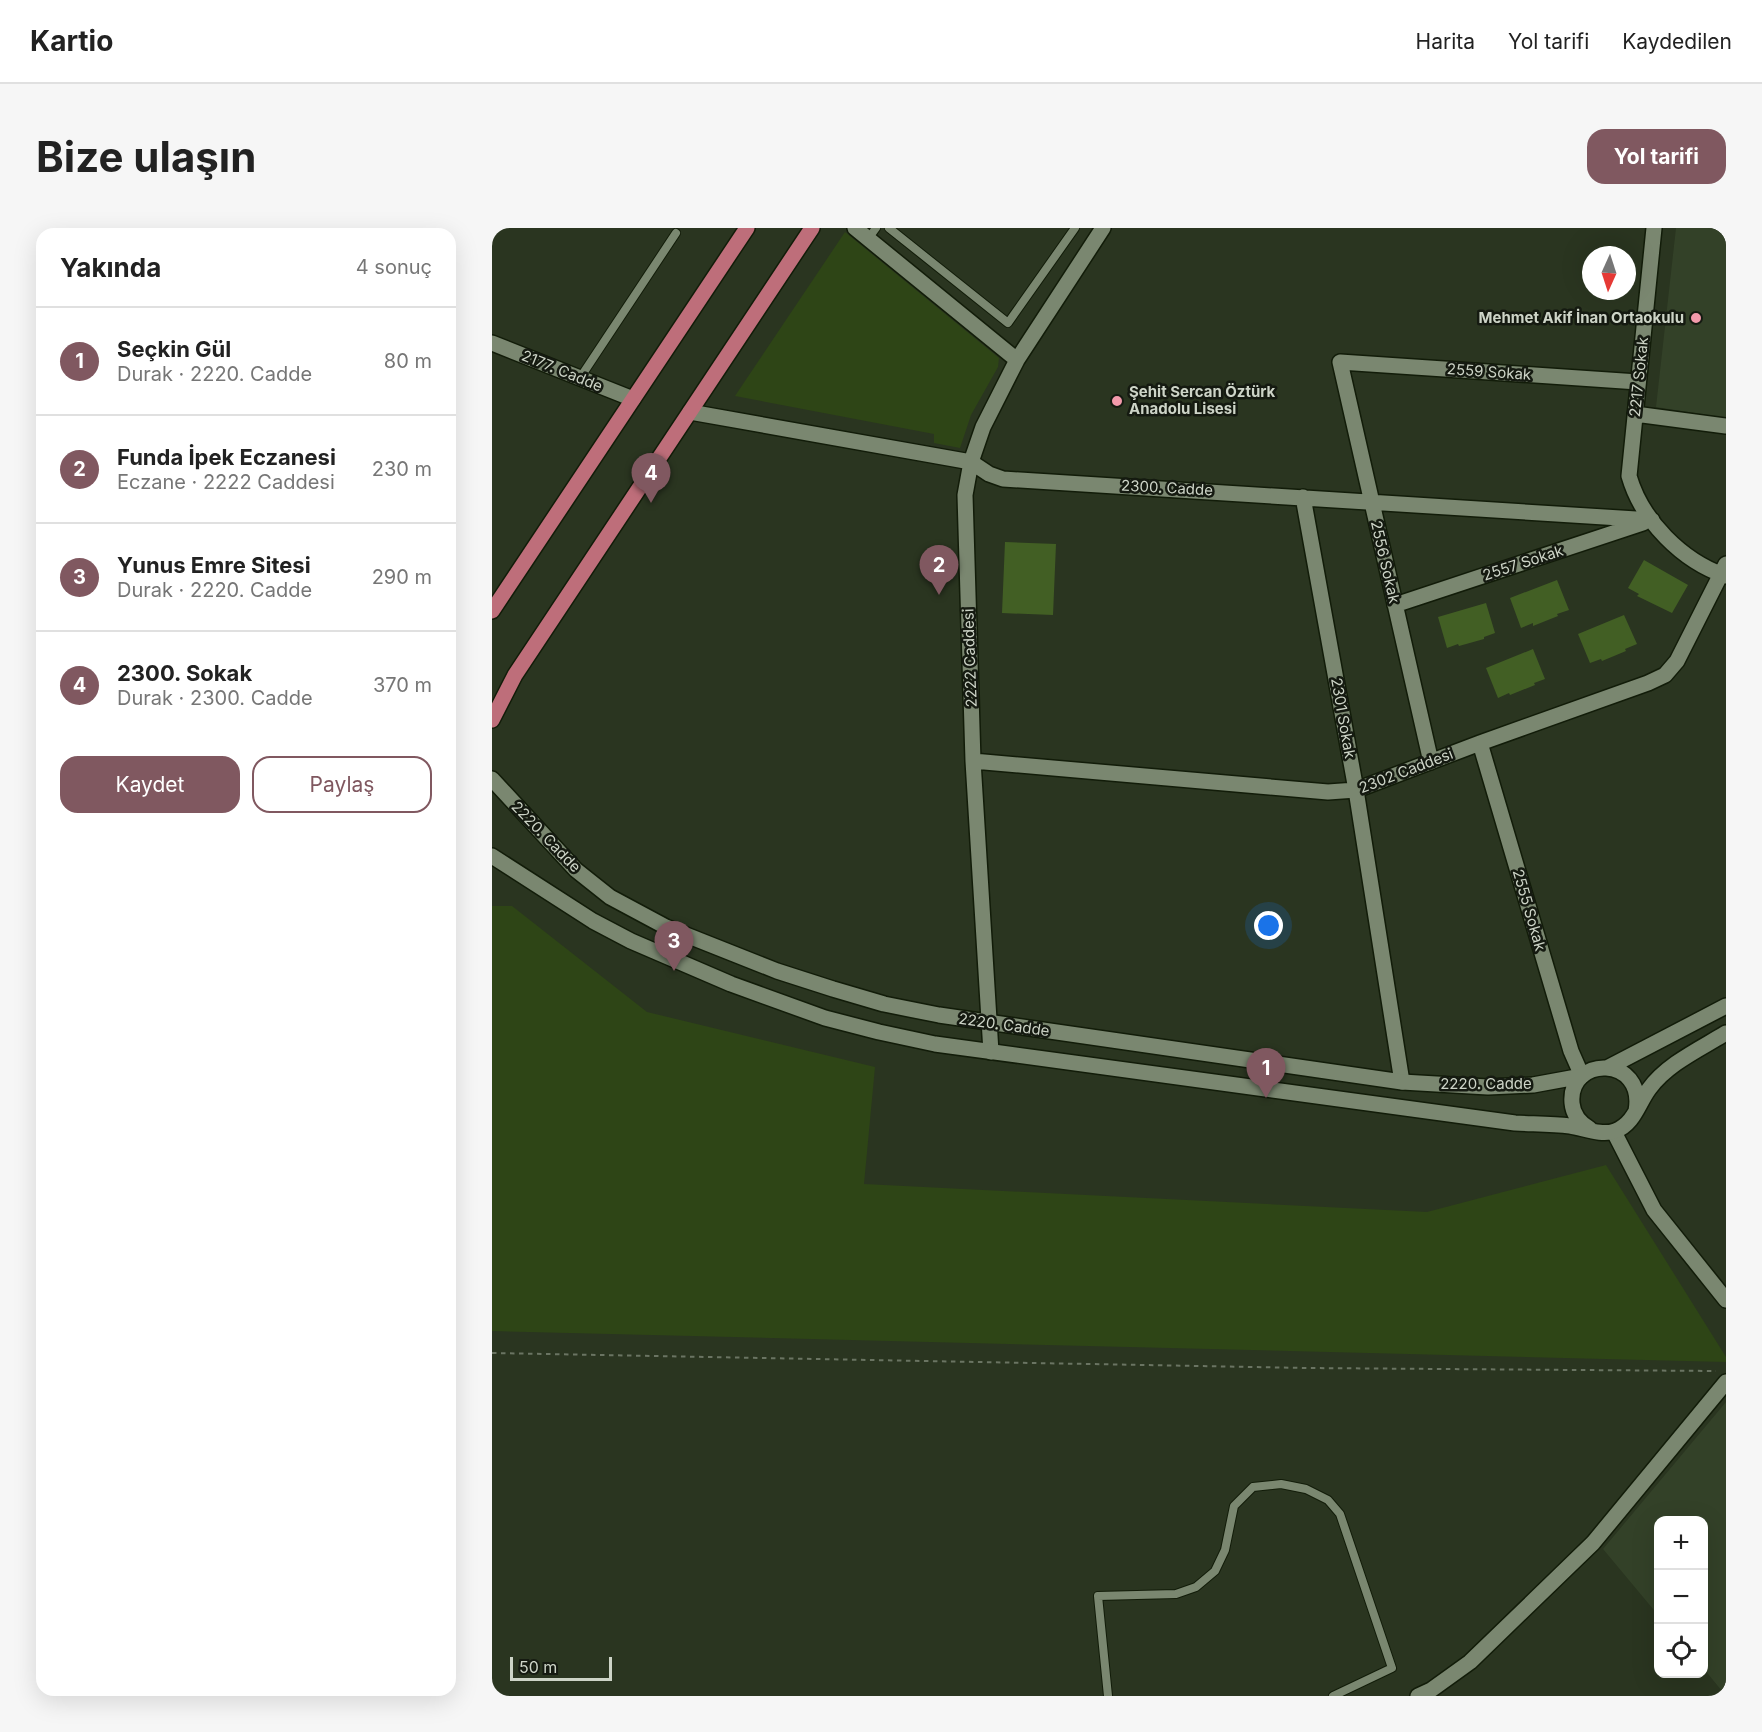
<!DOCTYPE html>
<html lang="tr">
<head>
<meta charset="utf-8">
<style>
	body { margin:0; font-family:Inter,sans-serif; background:#f6f6f6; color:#222 }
	.controls { position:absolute; right:18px; bottom:18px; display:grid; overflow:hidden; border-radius:12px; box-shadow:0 6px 24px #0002 }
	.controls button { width:54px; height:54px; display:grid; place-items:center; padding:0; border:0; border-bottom:2px solid #e0e0e0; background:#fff; color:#222; font:30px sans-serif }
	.compass { position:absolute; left:1090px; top:18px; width:54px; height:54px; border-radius:50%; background:#fff; box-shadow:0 6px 24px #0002; rotate:183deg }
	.scale { position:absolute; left:18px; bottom:15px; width:102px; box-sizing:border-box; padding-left:6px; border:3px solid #cdd4c7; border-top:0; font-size:16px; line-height:21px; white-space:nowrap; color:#cdd4c7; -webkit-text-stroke:4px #151a11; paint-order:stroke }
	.you { position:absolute; left:777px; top:698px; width:21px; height:21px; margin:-15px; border:4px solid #fff; border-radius:50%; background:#1a73e8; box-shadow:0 0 0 9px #1a73e833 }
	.badge { display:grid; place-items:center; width:39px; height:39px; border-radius:50%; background:#805860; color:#fff; font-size:20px; font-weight:700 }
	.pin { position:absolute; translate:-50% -50px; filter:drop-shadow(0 2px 3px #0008) }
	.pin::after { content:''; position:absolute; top:32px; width:21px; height:18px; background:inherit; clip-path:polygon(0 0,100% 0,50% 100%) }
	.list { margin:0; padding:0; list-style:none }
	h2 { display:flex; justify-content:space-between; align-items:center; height:78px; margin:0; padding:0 24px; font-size:26px }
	h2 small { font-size:20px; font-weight:400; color:#767676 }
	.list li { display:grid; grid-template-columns:39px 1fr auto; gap:18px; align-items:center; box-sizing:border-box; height:108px; padding:0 24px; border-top:2px solid #e0e0e0 }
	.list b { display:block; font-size:22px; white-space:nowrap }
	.list p { margin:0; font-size:20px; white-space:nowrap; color:#767676 }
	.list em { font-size:20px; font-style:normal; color:#767676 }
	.actions { display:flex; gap:12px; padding:18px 24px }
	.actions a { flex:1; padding:14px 0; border:2px solid #805860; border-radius:18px; text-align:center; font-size:21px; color:#805860 }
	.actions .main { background:#805860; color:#fff }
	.icon { flex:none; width:33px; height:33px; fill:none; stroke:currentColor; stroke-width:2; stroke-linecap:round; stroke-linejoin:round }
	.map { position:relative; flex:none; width:1234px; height:1468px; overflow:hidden; border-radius:18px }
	header { display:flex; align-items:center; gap:36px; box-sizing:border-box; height:84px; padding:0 30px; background:#fff; border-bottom:2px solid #e0e0e0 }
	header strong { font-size:28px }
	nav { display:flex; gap:33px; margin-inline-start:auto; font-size:21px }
	.intro { display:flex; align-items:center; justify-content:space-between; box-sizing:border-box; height:144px; padding:0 36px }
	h1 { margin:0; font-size:42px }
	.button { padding:15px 27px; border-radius:18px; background:#805860; color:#fff; font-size:21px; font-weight:700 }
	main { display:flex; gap:36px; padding:0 36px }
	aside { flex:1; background:#fff; border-radius:18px; box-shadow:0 6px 24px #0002 }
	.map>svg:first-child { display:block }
	.built { fill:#334128 }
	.green { fill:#2e4516 }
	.building { fill:#425f24 }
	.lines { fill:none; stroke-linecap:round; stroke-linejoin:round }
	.lane-casing { stroke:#121c09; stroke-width:10 }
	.street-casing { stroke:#121c09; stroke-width:18 }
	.secondary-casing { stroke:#121c09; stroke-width:18 }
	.primary-casing { stroke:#121c09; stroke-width:18 }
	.path { stroke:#6a7462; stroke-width:2; stroke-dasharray:4.5 4.5; stroke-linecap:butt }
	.lane { stroke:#7a8770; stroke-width:8 }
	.street { stroke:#7a8770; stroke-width:15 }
	.secondary { stroke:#7a8770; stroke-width:15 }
	.primary { stroke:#be6e7a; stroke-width:15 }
	.poi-dot { fill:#f39aab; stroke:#151a11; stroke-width:2 }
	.labels { text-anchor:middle; stroke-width:5; stroke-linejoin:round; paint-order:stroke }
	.poi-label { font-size:15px; font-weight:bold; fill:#cdd4c7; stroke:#151a11; text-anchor:end }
	.street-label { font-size:15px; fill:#cdd4c7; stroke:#151a11 }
</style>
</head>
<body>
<header>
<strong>Kartio</strong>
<nav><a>Harita</a><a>Yol tarifi</a><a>Kaydedilen</a></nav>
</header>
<div class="intro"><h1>Bize ulaşın</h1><a class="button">Yol tarifi</a></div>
<main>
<aside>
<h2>Yakında<small>4 sonuç</small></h2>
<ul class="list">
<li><span class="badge">1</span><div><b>Seçkin Gül</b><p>Durak · 2220. Cadde</p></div><em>80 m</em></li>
<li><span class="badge">2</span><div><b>Funda İpek Eczanesi</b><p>Eczane · 2222 Caddesi</p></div><em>230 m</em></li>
<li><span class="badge">3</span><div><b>Yunus Emre Sitesi</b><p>Durak · 2220. Cadde</p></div><em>290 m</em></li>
<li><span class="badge">4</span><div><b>2300. Sokak</b><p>Durak · 2300. Cadde</p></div><em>370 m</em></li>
</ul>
<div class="actions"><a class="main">Kaydet</a><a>Paylaş</a></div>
</aside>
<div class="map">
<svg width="1234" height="1468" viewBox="0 0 1234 1468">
	<rect width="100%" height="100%" fill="#2a3520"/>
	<path class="built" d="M1184 0H1234V190L1164 179Z
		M1234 1174V1468L1212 1441V1292H1166V1387L1111 1321Z"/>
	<path class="green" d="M353 4 507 130 506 139 479 187 468 220 442 215V206L243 168Z
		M0 678H20L155 784 383 839 372 956 935 984 1114 937 1234 1129V1134L0 1103Z"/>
	<path class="building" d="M513 314 564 316 561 387 510 385Z
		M1152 332 1196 357 1180 385 1145 368 1147 366 1136 360Z
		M1065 352 1077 382 1065 386 1066 388 1041 398V395L1029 400 1018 370Z
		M994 375 1003 405 992 409V411L967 418 966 416 955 420 946 389Z
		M1132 387 1145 416 1133 421 1134 423 1110 433 1109 431 1098 435 1086 406Z
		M1041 421 1053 451 1042 455 1043 457 1018 467 1017 465 1006 470 994 440Z"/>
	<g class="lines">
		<g class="lane-casing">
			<path id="lane" d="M397 0 516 95 583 0
				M376 11 384 0
				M88 150 184 5
				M616 1468 606 1368 684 1366 704 1359 723 1343 733 1322 742 1278 761 1259 789 1256 814 1261 836 1272 848 1286 900 1440 841 1468"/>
		</g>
		<g class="street-casing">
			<path id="street" d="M363 0 525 132
				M1162 0 1137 248C1150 293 1190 333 1234 348
				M0 115 141 171
				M198 184 479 234 497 246 511 251 1160 292
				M1143 186 1234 198
				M811 269 864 562 910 854
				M903 377 1151 295
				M988 515 1079 823 1090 848
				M481 533 836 564 864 562 988 515 1156 455 1173 447 1185 433 1234 336
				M939 534 848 134 1146 154
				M499 824 481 533 473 267 479 234 491 199 525 132 611 0
				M1122 904 1162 982 1234 1072
				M926 1468 939 1462 978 1434 1101 1315 1234 1154"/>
		</g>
		<g class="secondary-casing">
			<path id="secondary" d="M0 551 84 642 118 669 174 699 285 743 341 761 392 776 447 787 910 854 996 859 1041 857 1090 848
				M0 628 101 693 139 713 239 756 333 790 387 804 443 816 1023 895C1041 896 1060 896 1078 898 1092 900 1109 908 1123 903 1142 896 1146 876 1157 861 1175 836 1208 821 1234 805
				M1115 840 1234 778
				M1098 901C1088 895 1081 887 1080 875 1076 827 1154 827 1144 883"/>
		</g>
		<g class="primary-casing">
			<path id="primary" d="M0 383 255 0
				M0 492 23 447 320 0"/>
		</g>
		<path class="path" d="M0 1125 813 1140 1224 1143"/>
		<use href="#lane" class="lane"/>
		<use href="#street" class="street"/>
		<use href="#secondary" class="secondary"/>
		<use href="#primary" class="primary"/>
	</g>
	<g class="poi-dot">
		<circle cx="1204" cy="90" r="6"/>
		<circle cx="625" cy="173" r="6"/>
	</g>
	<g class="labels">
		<g class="poi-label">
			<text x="1192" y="95">Mehmet Akif İnan Ortaokulu</text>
			<text x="637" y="169" text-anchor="start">Şehit Sercan Öztürk<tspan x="637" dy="17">Anadolu Lisesi</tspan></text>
		</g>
		<g class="street-label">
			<text transform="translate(70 143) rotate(22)" y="5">2177. Cadde</text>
			<text transform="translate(997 144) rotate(4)" y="5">2559 Sokak</text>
			<text transform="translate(1147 149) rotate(-84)" y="5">2217 Sokak</text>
			<text transform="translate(675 260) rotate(3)" y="5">2300. Cadde</text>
			<text transform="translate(893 334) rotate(77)" y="5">2556 Sokak</text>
			<text transform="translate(1031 335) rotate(-18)" y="5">2557 Sokak</text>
			<text transform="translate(478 430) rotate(-92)" y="5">2222 Caddesi</text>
			<text transform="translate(851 490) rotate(80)" y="5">2301 Sokak</text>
			<text transform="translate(914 543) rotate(-21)" y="5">2302 Caddesi</text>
			<text transform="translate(54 609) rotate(46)" y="5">2220. Cadde</text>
			<text transform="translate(1037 682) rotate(74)" y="5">2555 Sokak</text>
			<text transform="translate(512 797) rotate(8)" y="5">2220. Cadde</text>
			<text x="994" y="861">2220. Cadde</text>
		</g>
	</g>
</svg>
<div class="controls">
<button>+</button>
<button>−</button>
<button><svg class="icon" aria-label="locate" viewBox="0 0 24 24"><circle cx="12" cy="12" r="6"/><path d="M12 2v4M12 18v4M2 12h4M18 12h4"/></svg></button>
</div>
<svg class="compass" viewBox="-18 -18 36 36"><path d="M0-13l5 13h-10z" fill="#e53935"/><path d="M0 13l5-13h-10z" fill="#767676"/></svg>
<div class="scale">50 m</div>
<div class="you"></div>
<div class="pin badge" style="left:774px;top:870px">1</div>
<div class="pin badge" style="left:447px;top:367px">2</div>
<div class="pin badge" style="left:182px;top:743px">3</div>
<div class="pin badge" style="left:159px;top:275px">4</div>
</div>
</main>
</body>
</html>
